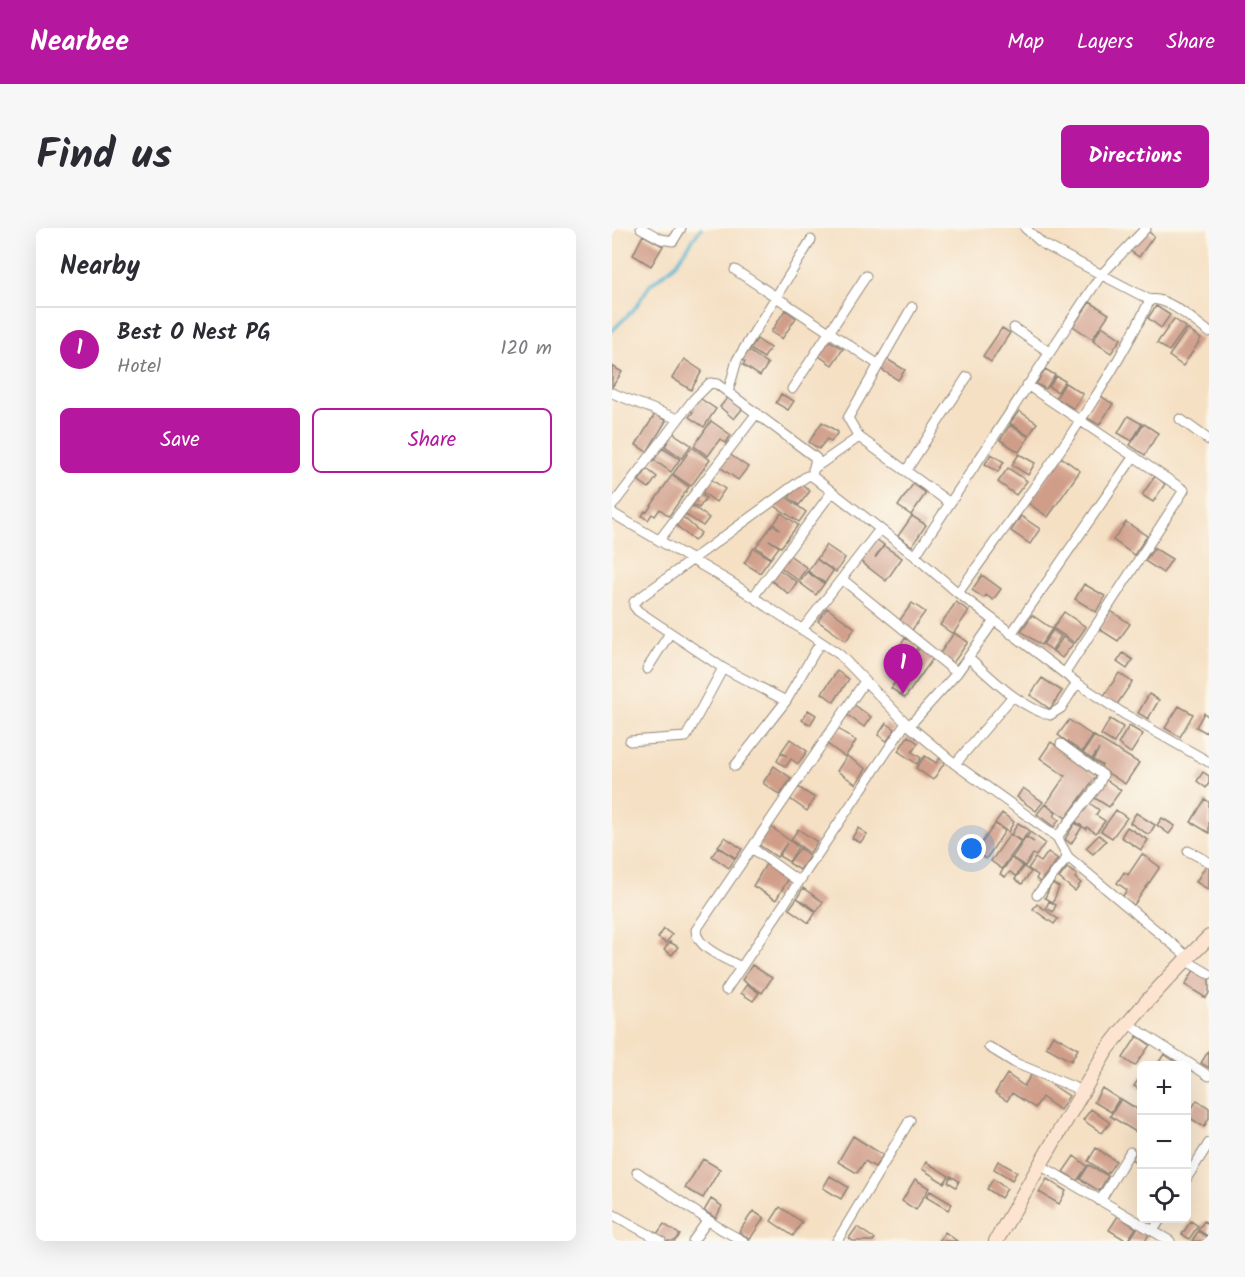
<!DOCTYPE html>
<html lang="en">
<head>
<meta charset="utf-8">
<style>
	body { margin:0; font-family:Kalam,sans-serif; background:#f7f7f7; color:#2b2b33 }
	.controls { position:absolute; right:18px; bottom:18px; display:grid; overflow:hidden; border-radius:9px; box-shadow:0 6px 24px #0002 }
	.controls button { width:54px; height:54px; display:grid; place-items:center; padding:0; border:0; border-bottom:2px solid #e1e1e2; background:#fff; color:#2b2b33; font:30px sans-serif }
	.you { position:absolute; left:360px; top:621px; width:21px; height:21px; margin:-15px; border:4px solid #fff; border-radius:50%; background:#1a73e8; box-shadow:0 0 0 9px #1a73e833 }
	.badge { display:grid; place-items:center; width:39px; height:39px; border-radius:50%; background:#b5179e; color:#fff; font-size:20px; font-weight:700 }
	.pin { position:absolute; translate:-50% -50px; filter:drop-shadow(0 2px 3px #0008) }
	.pin::after { content:''; position:absolute; top:32px; width:21px; height:18px; background:inherit; clip-path:polygon(0 0,100% 0,50% 100%) }
	.list { margin:0; padding:0; list-style:none }
	h2 { display:flex; justify-content:space-between; align-items:center; height:78px; margin:0; padding:0 24px; font-size:26px }
	h2 small { font-size:20px; font-weight:400; color:#7c7c81 }
	.list li { display:grid; grid-template-columns:39px 1fr auto; gap:18px; align-items:center; box-sizing:border-box; height:84px; padding:0 24px; border-top:2px solid #e1e1e2 }
	.list b { display:block; font-size:22px; white-space:nowrap }
	.list p { margin:0; font-size:20px; white-space:nowrap; color:#7c7c81 }
	.list em { font-size:20px; font-style:normal; color:#7c7c81 }
	.actions { display:flex; gap:12px; padding:18px 24px }
	.actions a { flex:1; padding:14px 0; border:2px solid #b5179e; border-radius:9px; text-align:center; font-size:21px; color:#b5179e }
	.actions .main { background:#b5179e; color:#fff }
	.icon { flex:none; width:33px; height:33px; fill:none; stroke:currentColor; stroke-width:2; stroke-linecap:round; stroke-linejoin:round }
	.map { position:relative; flex:none; width:597px; height:1013px; overflow:hidden; border-radius:9px }
	header { display:flex; align-items:center; gap:36px; box-sizing:border-box; height:84px; padding:0 30px; background:#b5179e; color:#fff }
	header strong { font-size:28px }
	nav { display:flex; gap:33px; margin-inline-start:auto; font-size:21px }
	.intro { display:flex; align-items:center; justify-content:space-between; box-sizing:border-box; height:144px; padding:0 36px }
	h1 { margin:0; font-size:42px }
	.button { padding:15px 27px; border-radius:9px; background:#b5179e; color:#fff; font-size:21px; font-weight:700 }
	main { display:flex; gap:36px; padding:0 36px }
	aside { flex:1; background:#fff; border-radius:9px; box-shadow:0 6px 24px #0002 }
	.map>svg:first-child { display:block }
	.lines { fill:none; stroke-linecap:round; stroke-linejoin:round }
	.stream { stroke:#55b5d3; stroke-width:3 }
	.building { fill:#d09d89 }
	.street-casing { stroke:#908678; stroke-width:11 }
	.secondary-casing { stroke:#908678; stroke-width:16 }
	.street { stroke:#fff; stroke-width:9 }
	.secondary { stroke:#fde4d1; stroke-width:14 }
</style>
</head>
<body>
<header>
<strong>Nearbee</strong>
<nav><a>Map</a><a>Layers</a><a>Share</a></nav>
</header>
<div class="intro"><h1>Find us</h1><a class="button">Directions</a></div>
<main>
<aside>
<h2>Nearby<small></small></h2>
<ul class="list">
<li><span class="badge">1</span><div><b>Best O Nest PG</b><p>Hotel</p></div><em>120 m</em></li>
</ul>
<div class="actions"><a class="main">Save</a><a>Share</a></div>
</aside>
<div class="map">
<svg width="597" height="1013" viewBox="0 0 597 1013">
	<rect width="100%" height="100%" fill="#fbf7ec"/>
	<filter id="ink" filterUnits="userSpaceOnUse"><feTurbulence type="fractalNoise" baseFrequency=".0167" numOctaves="2"/><feDisplacementMap in="SourceGraphic" scale="12" xChannelSelector="R" yChannelSelector="G"/><feConvolveMatrix kernelMatrix="1 2 1 2 8 2 1 2 1" color-interpolation-filters="sRGB"/></filter>
	<filter id="wash" filterUnits="userSpaceOnUse"><feTurbulence type="fractalNoise" baseFrequency=".008" numOctaves="4" result="noise"/><feDisplacementMap in="SourceGraphic" scale="24" xChannelSelector="R" yChannelSelector="G"/><feGaussianBlur stdDeviation="1.35" result="paint"/><feColorMatrix in="noise" values="0 0 0 0 0 0 0 0 0 0 0 0 0 0 0 0 0 1.4 0 .05"/><feComposite in="paint" operator="in"/></filter>
	<g filter="url(#wash)">
		<rect width="100%" height="100%" fill="#f5e0c4"/>
		<g class="lines">
			<path class="stream" d="M0 103 23 80 38 57 64 36 89 0"/>
		</g>
		<g id="blocks">
			<path class="building" d="M534 2 542 8 527 29 517 22Z
				M31 7 51 18 39 38 21 27Z
				M478 74 497 86 480 111 461 98Z
				M544 78 558 87 549 100 536 90Z
				M173 82 184 90 170 111 159 104Z
				M562 91 574 99 557 123 545 115Z
				M490 98 509 111 499 125 481 113Z
				M390 100 398 105 379 134 371 128Z
				M575 101 589 111 571 138 557 128Z
				M145 111 158 120 152 130 138 121Z
				M215 111 231 121 220 137 204 126Z
				M133 120 156 136 148 148 131 137 133 134 127 129Z
				M273 130 293 142 286 152 267 140Z
				M72 131 90 143 79 162 60 150Z
				M0 138 10 144 0 159Z
				M433 141 443 147 434 161 424 156Z
				M444 148 453 153 446 164 437 159Z
				M453 155 471 166 462 181 444 170Z
				M169 166 182 173 176 182 164 175Z
				M487 167 501 176 487 197 474 189Z
				M117 168 131 180 122 191 108 179Z
				M86 169 104 181 92 199 77 189 81 184 77 182Z
				M407 183 425 195 417 208 398 195Z
				M43 186 54 193 35 224 24 217Z
				M516 188 530 196 520 213 506 205Z
				M99 193 119 207 114 215 108 211 96 228 82 218Z
				M210 194 226 204 219 214 215 211 207 221 197 214Z
				M532 196 546 205 533 227 518 217Z
				M398 197 417 209 407 224 388 212Z
				M61 205 79 217 70 230 53 218Z
				M80 219 98 232 79 258 61 246Z
				M50 220 68 231 59 244 42 232Z
				M117 226 136 239 126 252 108 239Z
				M379 226 392 234 386 244 373 236Z
				M407 226 423 235 416 247 400 237Z
				M449 229 468 243 436 289 416 275Z
				M396 240 415 253 404 267 386 254Z
				M35 241 45 249 37 260 27 253Z
				M60 247 77 259 57 288 48 281 43 288 40 286 36 292 30 288 33 283 35 284Z
				M543 248 553 256 541 274 530 267Z
				M97 250 113 261 104 274 89 263Z
				M188 255 198 263 187 277 177 269Z
				M301 256 314 265 299 287 286 278Z
				M87 265 94 270 87 280 80 276Z
				M171 267 194 284 187 294 163 278Z
				M79 277 97 290 91 298 73 286Z
				M169 285 186 297 169 319 157 312 167 319 159 330 144 319 161 296 168 302 162 296Z
				M300 288 314 297 300 318 286 308Z
				M409 288 428 301 418 316 399 303Z
				M71 289 89 305 82 313 64 297Z
				M514 294 535 308 522 327 501 312Z
				M264 311 272 317 263 330 272 318 290 330 274 353 248 333Z
				M214 317 233 330 224 344 205 331Z
				M142 320 158 331 148 345 132 335Z
				M542 320 560 331 551 345 533 333Z
				M176 326 195 340 186 352 167 338Z
				M204 331 221 343 213 355 196 343Z
				M165 340 185 354 177 366 157 351Z
				M195 344 212 356 204 367 187 354Z
				M370 347 389 361 381 372 374 367 372 370 360 362Z
				M472 356 493 368 484 384 463 371Z
				M344 374 357 383 341 406 328 397Z
				M300 375 313 384 298 405 285 396Z
				M215 380 243 400 234 413 206 393Z
				M499 383 518 396 506 413 487 401Z
				M452 384 474 399 463 415 441 400Z
				M420 387 440 401 429 417 409 403Z
				M441 402 449 408 440 422 431 416Z
				M342 405 356 414 341 435 328 425Z
				M451 409 461 416 450 430 441 423Z
				M293 410 306 418 294 438 281 430Z
				M308 419 322 429 293 470 279 460Z
				M511 425 521 432 515 441 505 434Z
				M225 443 237 451 222 474 210 465Z
				M507 445 520 454 504 478 491 469Z
				M430 450 450 463 438 481 418 467Z
				M537 466 547 472 536 491 526 485Z
				M241 476 259 489 252 499 234 486Z
				M567 478 581 486 568 509 553 500Z
				M196 482 204 487 198 497 190 492Z
				M592 485 597 489 595 505 584 499Z
				M498 491 511 499 502 515 489 507Z
				M457 492 481 508 470 524 446 507Z
				M274 495 283 501 275 513 266 507Z
				M517 498 531 506 519 525 506 516Z
				M225 500 244 513 233 529 214 515Z
				M296 508 306 515 300 524 309 530 305 536 286 523Z
				M482 508 527 535 513 556 488 540 490 537 481 532 487 521 480 531 471 525Z
				M178 511 195 523 186 536 179 531 174 539 165 533 169 525 175 528 169 524Z
				M439 514 485 547 454 590 434 576 453 548 428 530Z
				M235 528 254 541 244 556 225 543Z
				M313 528 324 535 328 530 333 534 321 552 304 540Z
				M162 538 179 550 168 567 151 555Z
				M591 544 597 548V555L594 560 585 553Z
				M493 551 509 562 497 579 481 569Z
				M186 559 203 570 195 583 178 571Z
				M411 560 431 574 424 583 405 569Z
				M593 571 597 574V605L579 594Z
				M476 574 487 582 484 587 493 593 484 605 475 599 474 601 463 593Z
				M433 576 444 585 442 588 447 592 442 599 425 586Z
				M504 582 515 590 500 610 489 603Z
				M390 585 402 594 396 604 383 595Z
				M524 585 543 597 537 607 518 595Z
				M550 590 563 598 557 606 545 597Z
				M406 595 417 602 410 613 399 607Z
				M463 595 470 599 459 616 453 611Z
				M383 596 393 603 374 631 363 624Z
				M158 598 186 619 177 634 167 628 175 615 165 629 146 616Z
				M515 599 536 612 529 622 509 609Z
				M246 600 255 606 248 615 240 610Z
				M186 601 205 614 198 625 179 612Z
				M418 604 433 615 424 628 421 626 413 638 400 630 414 609 422 614 415 609Z
				M398 606 409 614 390 641 379 633Z
				M487 607 494 613 481 626 474 620Z
				M113 609 130 621 124 630 106 618Z
				M106 619 123 631 117 640 100 628Z
				M188 620 198 628 188 642 177 635Z
				M436 624 446 631 428 654 424 651 426 647 416 641 423 630 429 634Z
				M530 626 548 639 522 677 510 669 515 662 505 655 512 644 516 647Z
				M399 630 411 638 404 648 398 644 393 649 388 646Z
				M154 636 177 650 164 672 141 658Z
				M594 637 597 639V662L584 654Z
				M412 639 419 644 410 656 403 651Z
				M455 640 465 647 463 650 469 655 463 663 447 650Z
				M440 655 447 659 441 674 433 670Z
				M191 660 211 674 205 683 185 670Z
				M185 670 204 684 197 695 177 681Z
				M437 673 444 677 441 684 434 680Z
				M425 676 446 691 442 696 421 681Z
				M52 701 60 707 54 715 46 710Z
				M58 714 66 719 60 727 52 722Z
				M140 737 160 750 150 765 130 752Z
				M582 742 597 751V765L594 770 573 757Z
				M135 756 147 765 141 773 129 765Z
				M441 807 466 821 459 833 434 819Z
				M525 808 538 817 523 838 511 830Z
				M597 822V840L589 835Z
				M552 826 565 835 563 837H545Z
				M421 844 457 868 448 882 430 869 423 880 400 865 395 873 383 865 395 846 412 858Z
				M530 846V863L522 858Z
				M490 860 507 871 499 884 482 874Z
				M509 871 530 884V911L527 910 529 907 498 888Z
				M585 872 597 880V890L592 899 575 888Z
				M479 881 498 895 490 905 471 892Z
				M241 908 271 927 263 939 253 933 245 945 226 934Z
				M530 916V938L519 931Z
				M484 920 504 933 495 946 476 933Z
				M462 928 475 938 465 953 451 944Z
				M91 931 108 941 91 970 73 960Z
				M386 933 405 944 400 952 382 941Z
				M314 934 337 948 332 955 310 941Z
				M477 937 496 948 487 963 468 951Z
				M218 948 236 959 229 971 211 960Z
				M339 948 347 953 344 959 336 954Z
				M303 951 317 960 304 982 290 973Z
				M381 951 395 961 389 970 375 961Z
				M435 951 454 963 447 976 427 964Z
				M318 963 340 976 336 982 314 969Z
				M99 971 110 978 104 990 92 983Z
				M168 979 190 994 181 1008 159 993Z
				M141 983 152 990 138 1011 127 1004Z
				M506 988 524 1000 515 1013 497 1002Z
				M579 993 586 998 577 1011 570 1006Z
				M592 993 597 996V1009L586 1002Z
				M52 996 68 1007 63 1013H53L44 1007Z
				M245 999 263 1011 261 1013H241L237 1010Z
				M526 999 537 1006 533 1013H517Z
				M586 1003 597 1010V1013H580Z
				M333 1004 345 1013H327Z"/>
		</g>
	</g>
	<g filter="url(#ink)">
		<use href="#blocks" fill-opacity="0" stroke="#908678" stroke-width="1.5"/>
		<g class="lines">
			<g class="street-casing">
				<path id="street" d="M29 0 49 11 61 13 69 0
					M413 0 431 16 538 72
					M123 42 267 137
					M300 79 236 190 247 209 338 275
					M402 100 437 124
					M597 104C583 94 555 68 538 72 487 177 413 271 346 365L465 455 512 486 597 534
					M415 157 572 262 453 445
					M180 161 254 48
					M116 164 125 132 199 12
					M0 165 66 191
					M568 191 597 212
					M201 241 247 209
					M294 243 355 149
					M0 278 81 172 98 155 105 156 204 230 200 248
					M0 285 120 355 227 426 294 495 343 536 445 609 456 629 576 729
					M48 311 145 185
					M303 328 489 47 534 0
					M230 351 345 445
					M141 369 220 264
					M190 402 268 301
					M399 406 522 228
					M357 430C381 451 407 479 438 487L449 480 465 455
					M35 441 58 405
					M174 473 111 440 26 383 22 378V374L195 248H200L303 328 346 365
					M298 497 345 445 382 393
					M18 513 74 509 111 440
					M343 536 401 468
					M123 538 174 473 208 415
					M445 609 486 558 491 547 449 516
					M140 620 186 653
					M576 623 597 634
					M425 667 456 629
					M573 732 597 746
					M129 739C115 731 84 720 84 702L253 453
					M114 762 294 495
					M515 795 597 848
					M377 819 403 835 471 863
					M428 937 558 1013
					M25 944 109 1001 131 1013
					M574 951 597 915
					M488 973 518 924
					M0 986 49 1013
					M541 1003 549 990
					M81 1013 96 992
					M225 1013 298 892"/>
			</g>
			<g class="secondary-casing">
				<path id="secondary" d="M384 1013 494 823C525 782 560 745 597 709"/>
			</g>
			<use href="#street" class="street"/>
			<use href="#secondary" class="secondary"/>
		</g>
	</g>
</svg>
<div class="controls">
<button>+</button>
<button>−</button>
<button><svg class="icon" aria-label="locate" viewBox="0 0 24 24"><circle cx="12" cy="12" r="6"/><path d="M12 2v4M12 18v4M2 12h4M18 12h4"/></svg></button>
</div>
<div class="you"></div>
<div class="pin badge" style="left:291px;top:466px">1</div>
</div>
</main>
</body>
</html>
